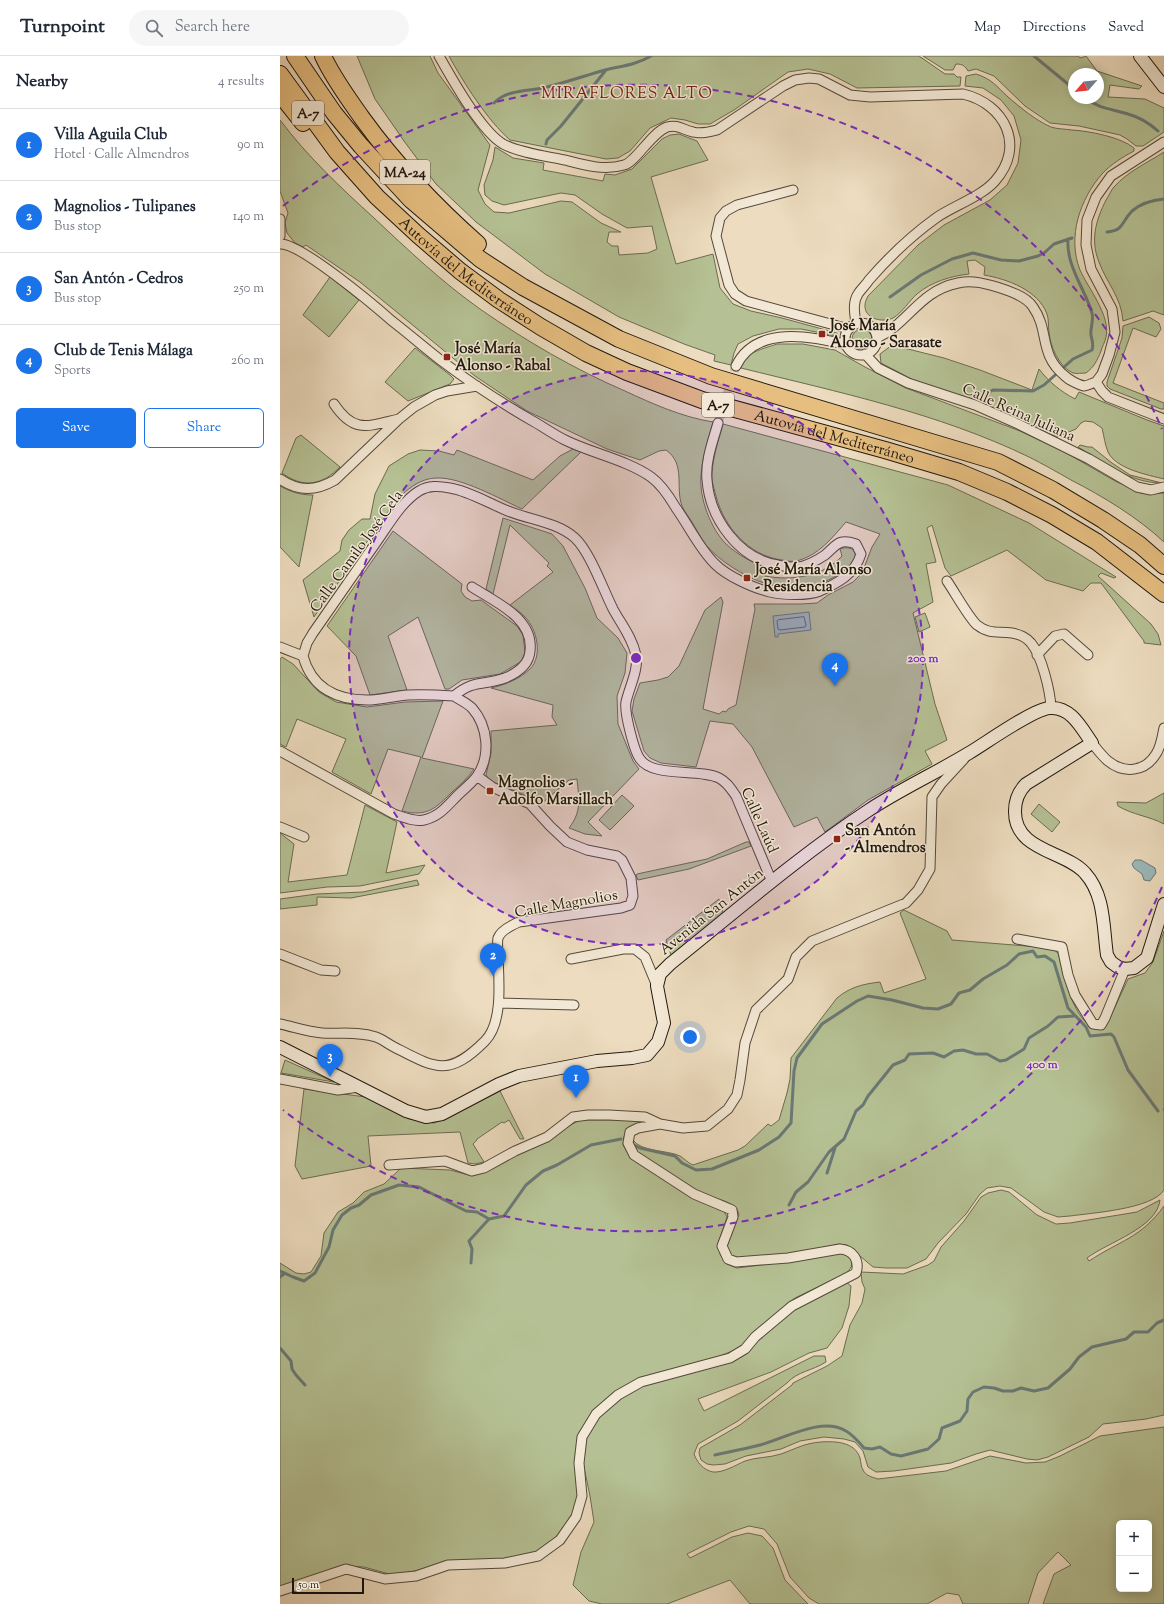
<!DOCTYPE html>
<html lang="en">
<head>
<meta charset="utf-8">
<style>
	body { margin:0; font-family:"Sorts Mill Goudy",serif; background:#f6f6f7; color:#1f2937 }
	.controls { position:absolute; right:12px; bottom:12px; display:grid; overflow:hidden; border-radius:6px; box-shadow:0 2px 10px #0003 }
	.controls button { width:36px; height:36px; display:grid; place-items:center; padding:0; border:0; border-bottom:1px solid #e0e1e3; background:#fff; color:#1f2937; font:20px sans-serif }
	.compass { position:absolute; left:788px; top:12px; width:36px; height:36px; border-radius:50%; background:#fff; box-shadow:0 2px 10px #0003; rotate:242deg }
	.scale { position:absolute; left:12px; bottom:10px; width:72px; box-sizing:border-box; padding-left:4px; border:2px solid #20180f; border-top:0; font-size:11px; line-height:14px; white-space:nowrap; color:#20180f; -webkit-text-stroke:3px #f3e8d5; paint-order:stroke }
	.you { position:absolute; left:410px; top:981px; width:14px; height:14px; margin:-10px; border:3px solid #fff; border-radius:50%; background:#1a73e8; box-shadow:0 0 0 6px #1a73e833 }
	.badge { display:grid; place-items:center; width:26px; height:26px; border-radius:50%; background:#1a73e8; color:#fff; font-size:13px; font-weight:700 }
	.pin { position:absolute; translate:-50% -33px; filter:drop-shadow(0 1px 2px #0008) }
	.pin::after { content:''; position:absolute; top:21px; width:14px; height:12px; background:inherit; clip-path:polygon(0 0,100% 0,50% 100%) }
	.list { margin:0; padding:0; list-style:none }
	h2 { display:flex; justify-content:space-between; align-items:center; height:52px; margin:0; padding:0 16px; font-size:17px }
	h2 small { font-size:13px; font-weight:400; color:#747a83 }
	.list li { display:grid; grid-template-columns:26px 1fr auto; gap:12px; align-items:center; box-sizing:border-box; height:72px; padding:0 16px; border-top:1px solid #e0e1e3 }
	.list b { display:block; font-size:15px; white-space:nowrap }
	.list p { margin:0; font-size:13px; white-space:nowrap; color:#747a83 }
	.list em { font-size:13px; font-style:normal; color:#747a83 }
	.actions { display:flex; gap:8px; padding:12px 16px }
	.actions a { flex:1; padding:9px 0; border:1px solid #1a73e8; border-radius:6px; text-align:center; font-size:14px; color:#1a73e8 }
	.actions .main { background:#1a73e8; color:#fff }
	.icon { flex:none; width:22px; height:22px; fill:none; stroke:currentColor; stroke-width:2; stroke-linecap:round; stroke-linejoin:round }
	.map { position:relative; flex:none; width:884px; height:1548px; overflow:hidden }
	header { display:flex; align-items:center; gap:24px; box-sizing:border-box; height:56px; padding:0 20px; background:#fff; border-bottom:1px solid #e0e1e3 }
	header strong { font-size:19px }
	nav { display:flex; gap:22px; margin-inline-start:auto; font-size:14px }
	.search { width:280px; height:36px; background:#f6f6f7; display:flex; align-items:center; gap:10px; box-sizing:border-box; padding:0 14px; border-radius:22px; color:#747a83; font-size:15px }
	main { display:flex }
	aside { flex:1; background:#fff }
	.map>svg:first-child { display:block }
	.green { fill:#b5c194; stroke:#6a6c52; fill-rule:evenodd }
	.water { fill:#9cb9bb; stroke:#6a7976 }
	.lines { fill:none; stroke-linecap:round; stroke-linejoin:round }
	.shore { stroke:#5e6865; stroke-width:1 }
	.stream { stroke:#6a7976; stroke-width:3 }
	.street-tunnel { stroke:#c4b59c; stroke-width:9; stroke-dasharray:9 4.5; stroke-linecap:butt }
	.street-casing { stroke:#53493b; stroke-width:11 }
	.secondary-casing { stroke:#20180f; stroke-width:14 }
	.highway-casing { stroke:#20180f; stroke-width:18 }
	.street { stroke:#f3e8d5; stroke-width:9 }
	.secondary { stroke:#f3e8d5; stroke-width:12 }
	.highway { stroke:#e6be80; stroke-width:16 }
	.ring { fill:none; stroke:#7b2cbf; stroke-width:2; stroke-dasharray:7 5 }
	.poi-dot { fill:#8f2418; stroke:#f3e8d5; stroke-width:1.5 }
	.labels { text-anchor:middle; stroke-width:3; stroke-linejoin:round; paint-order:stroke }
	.shield { fill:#f3e8d5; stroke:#5f564a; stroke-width:1 }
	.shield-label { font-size:14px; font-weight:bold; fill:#20180f }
	.street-label { font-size:15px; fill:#20180f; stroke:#f3e8d5 }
	.poi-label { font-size:15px; font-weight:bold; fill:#20180f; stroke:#f3e8d5; text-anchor:start }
	.neighbourhood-label { font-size:16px; letter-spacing:1px; fill:#7a1f14; stroke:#f3e8d5 }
	.centre { fill:#7b2cbf; stroke:#f3e8d5; stroke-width:2 }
	.ring-label { font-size:12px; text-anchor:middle; font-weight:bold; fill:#7b2cbf; stroke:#f3e8d5; stroke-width:3; stroke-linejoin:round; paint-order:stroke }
</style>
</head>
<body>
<header>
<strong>Turnpoint</strong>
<div class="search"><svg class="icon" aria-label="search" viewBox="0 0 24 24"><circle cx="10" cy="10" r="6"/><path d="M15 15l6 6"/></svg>Search here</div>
<nav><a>Map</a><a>Directions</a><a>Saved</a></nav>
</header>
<main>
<aside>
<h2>Nearby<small>4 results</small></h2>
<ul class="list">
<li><span class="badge">1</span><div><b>Villa Aguila Club</b><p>Hotel · Calle Almendros</p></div><em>90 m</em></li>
<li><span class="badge">2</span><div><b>Magnolios - Tulipanes</b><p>Bus stop</p></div><em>140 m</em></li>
<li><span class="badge">3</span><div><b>San Antón - Cedros</b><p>Bus stop</p></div><em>250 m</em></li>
<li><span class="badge">4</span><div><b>Club de Tenis Málaga</b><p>Sports</p></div><em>260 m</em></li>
</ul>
<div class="actions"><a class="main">Save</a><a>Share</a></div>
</aside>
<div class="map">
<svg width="884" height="1548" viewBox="0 0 884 1548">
	<rect width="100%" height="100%" fill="#eddcbf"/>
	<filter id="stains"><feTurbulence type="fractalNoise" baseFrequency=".005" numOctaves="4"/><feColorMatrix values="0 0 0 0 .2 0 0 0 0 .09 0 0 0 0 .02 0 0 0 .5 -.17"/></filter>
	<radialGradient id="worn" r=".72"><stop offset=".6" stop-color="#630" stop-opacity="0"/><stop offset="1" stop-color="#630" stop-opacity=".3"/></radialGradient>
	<path class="green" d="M77 0H150L158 17 210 89 198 134 205 148 214 156 229 157 281 145 292 146 321 167 341 176H329L327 186 332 190H338L339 199 368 197 377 193 372 170 347 172 322 158 295 139 281 137 224 149 212 145 205 139 204 129 213 104 215 91 233 102 264 107 263 114 323 125 325 118 335 119 352 113 382 83 390 79 399 78 417 85 428 104 371 121 396 208 433 198 440 232 453 248 471 255 502 262 557 277 558 279 556 280 521 273H499L473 280 458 288 454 297 451 309 434 305 435 299 404 288 339 261 265 218 196 166 156 128 124 85 95 43Z
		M169 0H639L665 18H674L677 21H681L680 30 577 32 550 18 528 13 508 16 454 54 430 68H418L405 64 391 62 370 72 350 95 338 102 326 103 230 84C208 65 183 26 169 0Z
		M643 0H797L801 2 806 0 817 15 862 30 859 33 830 29 828 41 865 43 884 52V76L863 90H856L847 83 840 79 799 70 770 67 745 50 714 20 696 13 688 15C685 10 683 8 676 8L673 14H665ZM794 18H818V42H794Z
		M696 18C712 23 716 30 728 41 741 52 755 64 771 71 777 73 785 73 792 74 809 75 841 81 854 92V95C843 101 831 108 822 118 800 143 787 181 800 214 808 232 831 260 826 281 825 286 822 291 821 295 817 305 814 311 806 317 802 317 797 318 793 317 779 311 770 290 769 276 768 271 769 263 767 258 758 234 727 223 704 219L705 211 695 204 687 205 689 218C671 220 651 226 637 238 629 245 622 257 613 262 603 267 584 263 585 249 585 246 587 242 588 240L638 189 664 169 710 144 727 129 738 107 741 84 734 60 721 44 703 32 685 30 686 20Z
		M0 64C27 100 61 132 94 162 128 194 162 226 200 253 246 285 294 313 345 335 373 348 402 361 433 366 428 384 422 402 421 420 419 442 431 473 446 488 458 499 473 507 488 513L485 520C511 525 543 521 562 500L560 493C570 489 580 495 573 506 571 509 567 512 564 514 542 533 511 535 484 527 465 521 438 504 426 489 421 482 416 473 412 466 409 461 404 455 402 450 395 431 406 408 386 394L379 395 360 404 327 393 247 355 195 320 80 226 26 189 23 191 15 187 7 177 5 167 8 157 0 135Z
		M884 96V259L873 255 843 265C841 240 827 228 819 206 810 184 816 164 826 144 829 140 831 134 834 131 847 116 867 107 884 96Z
		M50 221 79 244 49 281 23 259Z
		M869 261 879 267 881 273 876 281 853 272 833 327 884 347V353H881L830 333 827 330V326L842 282 843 270Z
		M572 283a10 10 0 1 1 20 0a10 10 0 1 1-20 0Z
		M497 288H523L555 294 585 311 626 332 740 375 783 395 835 425 861 437H884V486C857 461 824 441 791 424 777 416 763 408 749 401 658 357 558 336 461 312 464 296 483 293 497 288Z
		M612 289 664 302 700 314 752 334 759 313C769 326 780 335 795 343L799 336 867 364 884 370V423C868 419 836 413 828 396 825 389 824 380 822 372L813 366 805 365 801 367 796 373 777 381 731 361 639 327 601 307 600 298Z
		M135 292 170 319 174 323 170 328 128 345 105 326Z
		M443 368 668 429 749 467 836 521 834 522 821 517 818 520 871 568 878 578 881 589 864 587V585L821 527H811L803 535 766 524 727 494 671 520 665 512 652 469 647 472 656 506 646 508 653 546 633 557 655 648 667 684 645 695 652 708 588 744 545 776 537 761 514 771 472 691 453 668 430 665 416 711 381 707 370 702 364 695 352 655 354 643 360 627 378 624 388 621 399 610 425 554 441 541 443 546 423 653 439 658 443 655 446 656 448 653 456 649 475 553 474 548H521L537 547 548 539 573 526 582 517 592 491 600 478 566 466C552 482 539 499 517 505 512 506 507 505 502 504 469 500 444 471 436 440 435 435 433 430 432 425 431 406 438 387 443 368Z
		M21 379 60 411C42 429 24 433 2 417L16 382Z
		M800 389 808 391H812L832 407 850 419 882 427C850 427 825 407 798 391Z
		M293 393 301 396 242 453C220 443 181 421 157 422 140 422 126 434 115 446L34 561 23 524 60 495 62 484 69 474 82 463H90L95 438 109 410 128 398 140 394 159 395 174 399 177 394 253 424 280 400Z
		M0 430C11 436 20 439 33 439L19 511 0 491Z
		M223 462 272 478 283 490 305 532 317 562 338 582 347 597 345 617 337 640 338 668 353 705 359 713 308 766 322 780 305 778 289 772C302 755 299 743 297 723L289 724 261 748 252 742 210 725 206 719 211 697V675L277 669 272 661 273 649 211 632C224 629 240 623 250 613 263 600 257 573 245 561 241 556 235 553 230 549L273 516 267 510 269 507 230 469 213 538 206 533Z
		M113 475 182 528 181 535 185 541 192 545 201 544 237 570 243 579 245 596 242 605 220 618 182 624 169 633H165L138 561 108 580 127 634 90 639 76 600 47 570Z
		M645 557 650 571 639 576 635 561Z
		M2 601 13 608 39 636 56 646 87 651 125 646 163 645 142 702 194 713C188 722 180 729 172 736 155 753 147 761 122 755L141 701 108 693 91 738 52 716 66 683 17 663 6 691 0 688V603Z
		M884 737V768C869 760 853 759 838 750L837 746 866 747Z
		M342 739 354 750 330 774 319 764Z
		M759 748 780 766 772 776 751 758Z
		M85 749 117 766 106 817 145 809 139 818 80 830 47 831 0 837V777L14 788 8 826 67 819Z
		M466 786H469L471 790 409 813 358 824 356 819 357 818 427 803Z
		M137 824 139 829 71 842 37 841V849L0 853V843L37 838 83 836Z
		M439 843 443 857 391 899 386 884Z
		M624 854 667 875 672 884 771 892 778 897C784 918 793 968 818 973L828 966 848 923 865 917 873 906 884 875V1052L883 1053 884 1055V1134C872 1153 812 1157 790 1160L778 1161 764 1156 731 1132 720 1130 707 1132 700 1138 686 1158 658 1187 646 1203 627 1212H606L593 1211 567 1189 558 1188 515 1199 457 1204C437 1193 451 1174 459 1159 458 1156 458 1153 455 1151 447 1144 436 1143 426 1139 403 1128 370 1111 353 1092V1084C361 1096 388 1094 400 1100 405 1103 408 1107 413 1109L458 1094 465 1090 488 1068 491 1070 499 1064 507 1037 510 1023 511 1002 557 942C570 931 583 928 600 926L604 937 646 923 620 857Z
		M5 1004 54 1026 1 1017Z
		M24 1033 86 1041 129 1063 154 1067 170 1061 220 1035 244 1083H240L229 1064 224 1067 222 1066 197 1083V1084L193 1088 204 1106 195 1108 188 1107 180 1076 88 1080 91 1110 22 1123 15 1110Z
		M300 1064H345L367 1066 349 1075 344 1080 343 1089 349 1099 364 1111 444 1155 447 1161 439 1185 440 1198 447 1208 457 1212 489 1208 556 1195 570 1199C573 1206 573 1210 567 1217L515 1242 482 1269 468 1285 455 1294 435 1302 361 1322 319 1350 304 1369 299 1381 298 1442 293 1461 277 1481 255 1497 226 1503 145 1513 113 1519 84 1511 64 1510 0 1533V1207L16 1217 24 1218 31 1216 41 1200 44 1177 58 1156 73 1147 84 1136 104 1128 121 1112 170 1114 185 1118 203 1116 270 1083 287 1071Z
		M721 1134 729 1136 757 1159 776 1168 790 1167 857 1156 880 1144C877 1172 828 1186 807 1202L809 1205C839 1185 861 1182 884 1150V1359L866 1363 823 1368 809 1381 768 1401 757 1404 747 1403 710 1394 696 1398 671 1407 614 1415 596 1416 588 1411 583 1395 575 1386 564 1383 544 1381 520 1385 501 1393 466 1400 445 1408 433 1409 427 1408 421 1404 419 1397 420 1392 460 1369 512 1329 513 1327 547 1310 562 1300 570 1269 582 1247 585 1233 582 1226 581 1216 623 1218 648 1209 654 1205 661 1191 684 1165 701 1141 708 1137Z
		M566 1226 571 1230 569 1250 562 1272 547 1292 529 1297 491 1316 418 1343 424 1355 534 1300H545L546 1306C532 1315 518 1315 507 1327L458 1365 418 1388 414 1398C417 1406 423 1414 433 1416 443 1417 456 1409 465 1405 476 1401 489 1402 501 1398 515 1393 525 1387 541 1386 556 1385 575 1386 580 1402 581 1406 581 1411 583 1414 586 1420 592 1421 598 1423L666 1415 710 1400 746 1407 765 1406 780 1400 820 1380 884 1371V1548H763L774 1518 791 1509 778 1496 758 1517 748 1548H683L679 1539 667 1537 647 1548H539L529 1542 510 1521 497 1488 484 1473 469 1470 451 1476 407 1498 410 1502 452 1481 468 1477 482 1480 493 1492 505 1524 528 1548H470L450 1524 387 1548H322L309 1545 293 1529 301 1496 314 1466 310 1440 302 1402 305 1379 318 1361 329 1351 357 1331 436 1310 482 1279 509 1257ZM839 1467H869V1533H839Z"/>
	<path class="water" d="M529 556 531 574 498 578V581H495L493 560Z
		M855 804H861L875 812 876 817 870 825 864 824 862 818 854 812 852 808Z"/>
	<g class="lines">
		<path class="shore" d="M524 561 526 569 525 571 500 574 498 573 497 565 498 564Z"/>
		<path class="stream" d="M754 0 794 33
			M806 42C818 53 833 53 848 58 859 61 869 67 878 75
			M214 47C226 34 247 35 263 32 284 27 304 20 325 14 341 10 356 9 371 0
			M266 88 267 84 281 70 326 14
			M827 176C845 174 841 166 852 155 860 148 873 144 884 143
			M610 241 641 219 672 203 693 197 721 204 739 205 758 200 764 197 774 188 792 182
			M704 339 713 334 753 335 764 329 793 303 812 294C814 288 812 285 811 279 810 272 814 265 812 257 805 233 786 210 788 183
			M354 1089 360 1092 395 1100 402 1107 416 1114 432 1113 479 1094 499 1081 511 1067 514 1015 517 1002 542 968 577 945 588 940 612 944 643 952 658 953 671 948 679 937 690 934 703 923 727 909 739 898 753 895 757 901 765 900 774 906 788 952 806 971 810 980 831 978 834 981 848 1014 878 1055
			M547 1117 555 1092
			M509 1149 516 1136 528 1126 549 1096 564 1083 576 1055 583 1049 588 1040 613 1009 625 1004 629 998 653 997 664 1001 674 995 683 994 696 998H707L720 1005 726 1004 744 993 749 982 768 970 778 961 794 960
			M191 1207 192 1193 189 1185 209 1163
			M0 1215 13 1221 24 1225 35 1217 49 1191 53 1174 62 1159 71 1152 79 1149 91 1139 119 1129 139 1131 186 1155 197 1156 209 1163 224 1160 246 1129 263 1115 277 1109 311 1089 341 1083
			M0 1221 5 1217
			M0 1292 11 1305 12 1313 16 1319 25 1329
			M435 1399C450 1395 466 1393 480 1389 504 1383 542 1360 566 1375 573 1379 579 1386 584 1392L592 1393 600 1391 611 1398 621 1400 648 1393 659 1383 662 1372 680 1365 687 1355 688 1343 693 1336 704 1331 714 1332 723 1335H733L741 1332 754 1335 768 1332 790 1313 799 1301 812 1291 846 1283 854 1276H868L877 1267 884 1264"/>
		<path class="street-tunnel" d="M438 367 456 310"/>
		<g class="street-casing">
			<path id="street" d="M159 0C172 23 201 75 223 88 240 97 266 100 285 104 304 109 324 115 344 109 356 106 371 77 387 71 398 68 403 74 413 76 421 78 429 76 437 74L503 30 515 24 529 22 539 23 570 39 590 41 683 38C725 48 746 90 715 125 701 141 673 150 656 162 631 180 609 201 589 224 586 229 581 233 578 238 572 247 575 259 576 268
				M513 134 457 149 446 155 440 162 436 180 449 229 455 238 466 245 569 273
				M0 163V180
				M0 188C19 186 95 250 112 265 129 278 146 293 163 306 191 327 220 346 251 364 262 370 273 378 285 384 311 397 347 404 371 421 382 429 389 440 396 452 409 470 419 492 435 508 447 520 473 532 490 536 503 539 527 540 540 535 558 527 575 518 581 498L576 488C558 482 557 489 545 499 539 503 530 508 523 510 515 512 506 511 498 509 459 503 430 463 427 424 425 405 433 385 438 367
				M565 283a16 16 0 1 1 32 0a16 16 0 1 1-32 0Z
				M597 282C629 267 639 235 678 227 692 224 703 227 717 231 727 234 747 241 753 251 770 275 758 298 785 320 789 324 799 329 804 330 807 330 812 327 816 326
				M585 298 598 312 628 327 695 349 738 368 809 403 857 431 871 434 884 431
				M456 310C476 269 531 280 567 289
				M816 326 822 318 829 299 835 276 832 253 811 213 806 189 807 164 816 141 831 120 884 86
				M816 326 822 335 828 341 884 363
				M54 348C74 378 88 370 119 363
				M0 423C19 436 36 435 55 424L119 363 134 351 155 339 167 335 197 330
				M667 525C674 535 689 562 697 569 710 579 718 575 732 577 739 578 747 582 751 587 762 600 770 635 771 651
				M0 591 23 600C32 633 58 645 91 644 104 643 116 640 128 639 144 638 159 639 174 640 194 623 203 630 225 622 237 617 249 609 250 595 254 562 215 546 192 531
				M757 599 775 580 784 578 808 599
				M23 600 27 587 33 577C54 547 75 517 95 488 108 470 120 447 139 435 149 429 159 430 170 432 189 435 210 448 228 455 250 464 277 466 295 482 310 496 323 533 333 553 341 568 352 581 356 599 359 613 349 632 346 646 344 656 354 695 360 703 373 722 419 712 439 722 447 726 451 733 456 740L492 826
				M812 687C817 693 822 700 828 705 844 718 865 716 876 698 881 691 882 681 884 672
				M0 695 114 758C123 761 134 766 144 764 159 761 167 750 178 739 184 733 192 727 197 720 211 700 208 670 192 652 187 647 180 644 174 640
				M0 771 24 781
				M737 883 782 891 788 919 795 939 813 968 821 969 825 962 845 913
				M0 898 41 914 55 915
				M291 903 343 893H355L365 901 377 930
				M219 947 294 949
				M0 968C14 971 28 976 42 977 60 978 78 975 96 981 102 983 108 988 114 991 155 1012 168 1022 205 985 223 967 219 925 218 901 218 895 217 887 218 882 221 874 232 869 239 866L341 852 350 849 353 840 351 822 342 804 337 800 307 794 287 786 270 770 250 748 212 731 197 720
				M0 1023 58 1034 79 1031
				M109 1109 165 1105 192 1115 204 1112 235 1095 267 1081 293 1061 308 1059H329L365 1061 380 1068 403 1072 427 1070 448 1053 457 1039 460 1024 465 987 476 954 508 923 516 901 532 885 626 847 638 834 650 813 652 741 661 728 684 703
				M0 1535 66 1513 105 1523 136 1520 168 1509 225 1507 258 1500 280 1484 296 1461 302 1440 299 1407 302 1381 316 1358 338 1339 361 1326 450 1302 465 1293 475 1281 512 1250 576 1217C580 1204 573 1194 560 1193L508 1202 456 1206 448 1203 442 1190 453 1161 452 1154 414 1138 354 1099 348 1087 350 1076 358 1072 380 1068"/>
		</g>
		<g class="secondary-casing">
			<path id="secondary" d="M860 0 884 31
				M0 991 126 1055 146 1061 162 1058 219 1028 239 1020 317 1005 352 1002 367 999 378 986 384 967 377 930 380 918 390 908C455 856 519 800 589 754 621 733 656 717 689 697 706 687 753 653 770 652 791 650 802 673 812 687L746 728C738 736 735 744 735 755 734 795 786 795 805 817 825 839 823 871 827 899L831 906 838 911 845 913 854 912 867 902 884 848"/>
		</g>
		<g class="highway-casing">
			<g id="highway">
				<path d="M15 0 54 57 81 90 131 144 200 203 243 231 339 283 431 320 718 406 773 434 823 464 860 489 884 510"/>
				<path d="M43 0C53 22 68 42 82 62 116 109 155 150 198 188"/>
				<path id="s1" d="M0 18 57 96 97 141 138 179 180 215 219 244 261 271 306 297 347 316 422 344 605 394 679 416 727 436 772 459 817 486 884 538"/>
				<path d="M0 38 23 67"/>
			</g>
		</g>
		<use href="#street" class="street"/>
		<use href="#secondary" class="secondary"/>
		<use href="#highway" class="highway"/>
	</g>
	<circle cx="356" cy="602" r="287" fill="#7b2cbf" fill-opacity=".12"/>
	<g class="ring">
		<circle cx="356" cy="602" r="287"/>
		<path d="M882 831A574 574 0 0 1 3 1054M3 150A574 574 0 0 1 882 373"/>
	</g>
	<g class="poi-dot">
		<rect x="538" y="274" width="8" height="8" rx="2"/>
		<rect x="163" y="297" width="8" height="8" rx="2"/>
		<rect x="463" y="518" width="8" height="8" rx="2"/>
		<rect x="206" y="731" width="8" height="8" rx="2"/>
		<rect x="553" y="779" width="8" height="8" rx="2"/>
	</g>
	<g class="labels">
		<g class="shield">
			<rect x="12" y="45" width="32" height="24" rx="3"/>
			<rect x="100" y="104" width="50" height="24" rx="3"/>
			<rect x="422" y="337" width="32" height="24" rx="3"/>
		</g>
		<g class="shield-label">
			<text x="28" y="62">A-7</text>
			<text x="125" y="121">MA-24</text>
			<text x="438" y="354">A-7</text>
		</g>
		<g class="street-label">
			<text dy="5" stroke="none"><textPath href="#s1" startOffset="273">Autovía del Mediterráneo</textPath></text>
			<text transform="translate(739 356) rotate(24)" y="5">Calle Reina Juliana</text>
			<text dy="5" stroke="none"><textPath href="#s1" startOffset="681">Autovía del Mediterráneo</textPath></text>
			<text transform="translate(76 495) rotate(-54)" y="5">Calle Camilo José Cela</text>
			<text transform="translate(480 764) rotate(66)" y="5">Calle Laúd</text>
			<text transform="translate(286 847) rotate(-10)" y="5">Calle Magnolios</text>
			<text transform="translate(431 855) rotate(-39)" y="5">Avenida San Antón</text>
		</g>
		<g class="poi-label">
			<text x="550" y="274">José María<tspan x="550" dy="17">Alonso - Sarasate</tspan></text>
			<text x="175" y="297">José María<tspan x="175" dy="17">Alonso - Rabal</tspan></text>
			<text x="475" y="518">José María Alonso<tspan x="475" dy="17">- Residencia</tspan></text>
			<text x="218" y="731">Magnolios -<tspan x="218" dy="17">Adolfo Marsillach</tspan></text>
			<text x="565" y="779">San Antón<tspan x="565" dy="17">- Almendros</tspan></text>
		</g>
		<g class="neighbourhood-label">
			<text x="347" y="42">MIRAFLORES ALTO</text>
		</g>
	</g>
	<circle cx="356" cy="602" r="6" class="centre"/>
	<g class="ring-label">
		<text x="643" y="606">200 m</text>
		<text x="762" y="1012">400 m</text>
	</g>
	<rect width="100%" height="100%" filter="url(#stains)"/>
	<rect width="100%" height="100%" fill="url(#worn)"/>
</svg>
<div class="controls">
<button>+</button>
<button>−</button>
</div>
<svg class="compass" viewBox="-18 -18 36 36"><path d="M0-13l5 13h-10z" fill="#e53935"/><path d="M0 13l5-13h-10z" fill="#747a83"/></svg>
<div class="scale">50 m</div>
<div class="you"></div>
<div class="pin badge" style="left:296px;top:1042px">1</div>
<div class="pin badge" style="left:213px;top:920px">2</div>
<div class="pin badge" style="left:50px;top:1021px">3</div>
<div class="pin badge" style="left:555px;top:630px">4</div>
</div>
</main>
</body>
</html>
